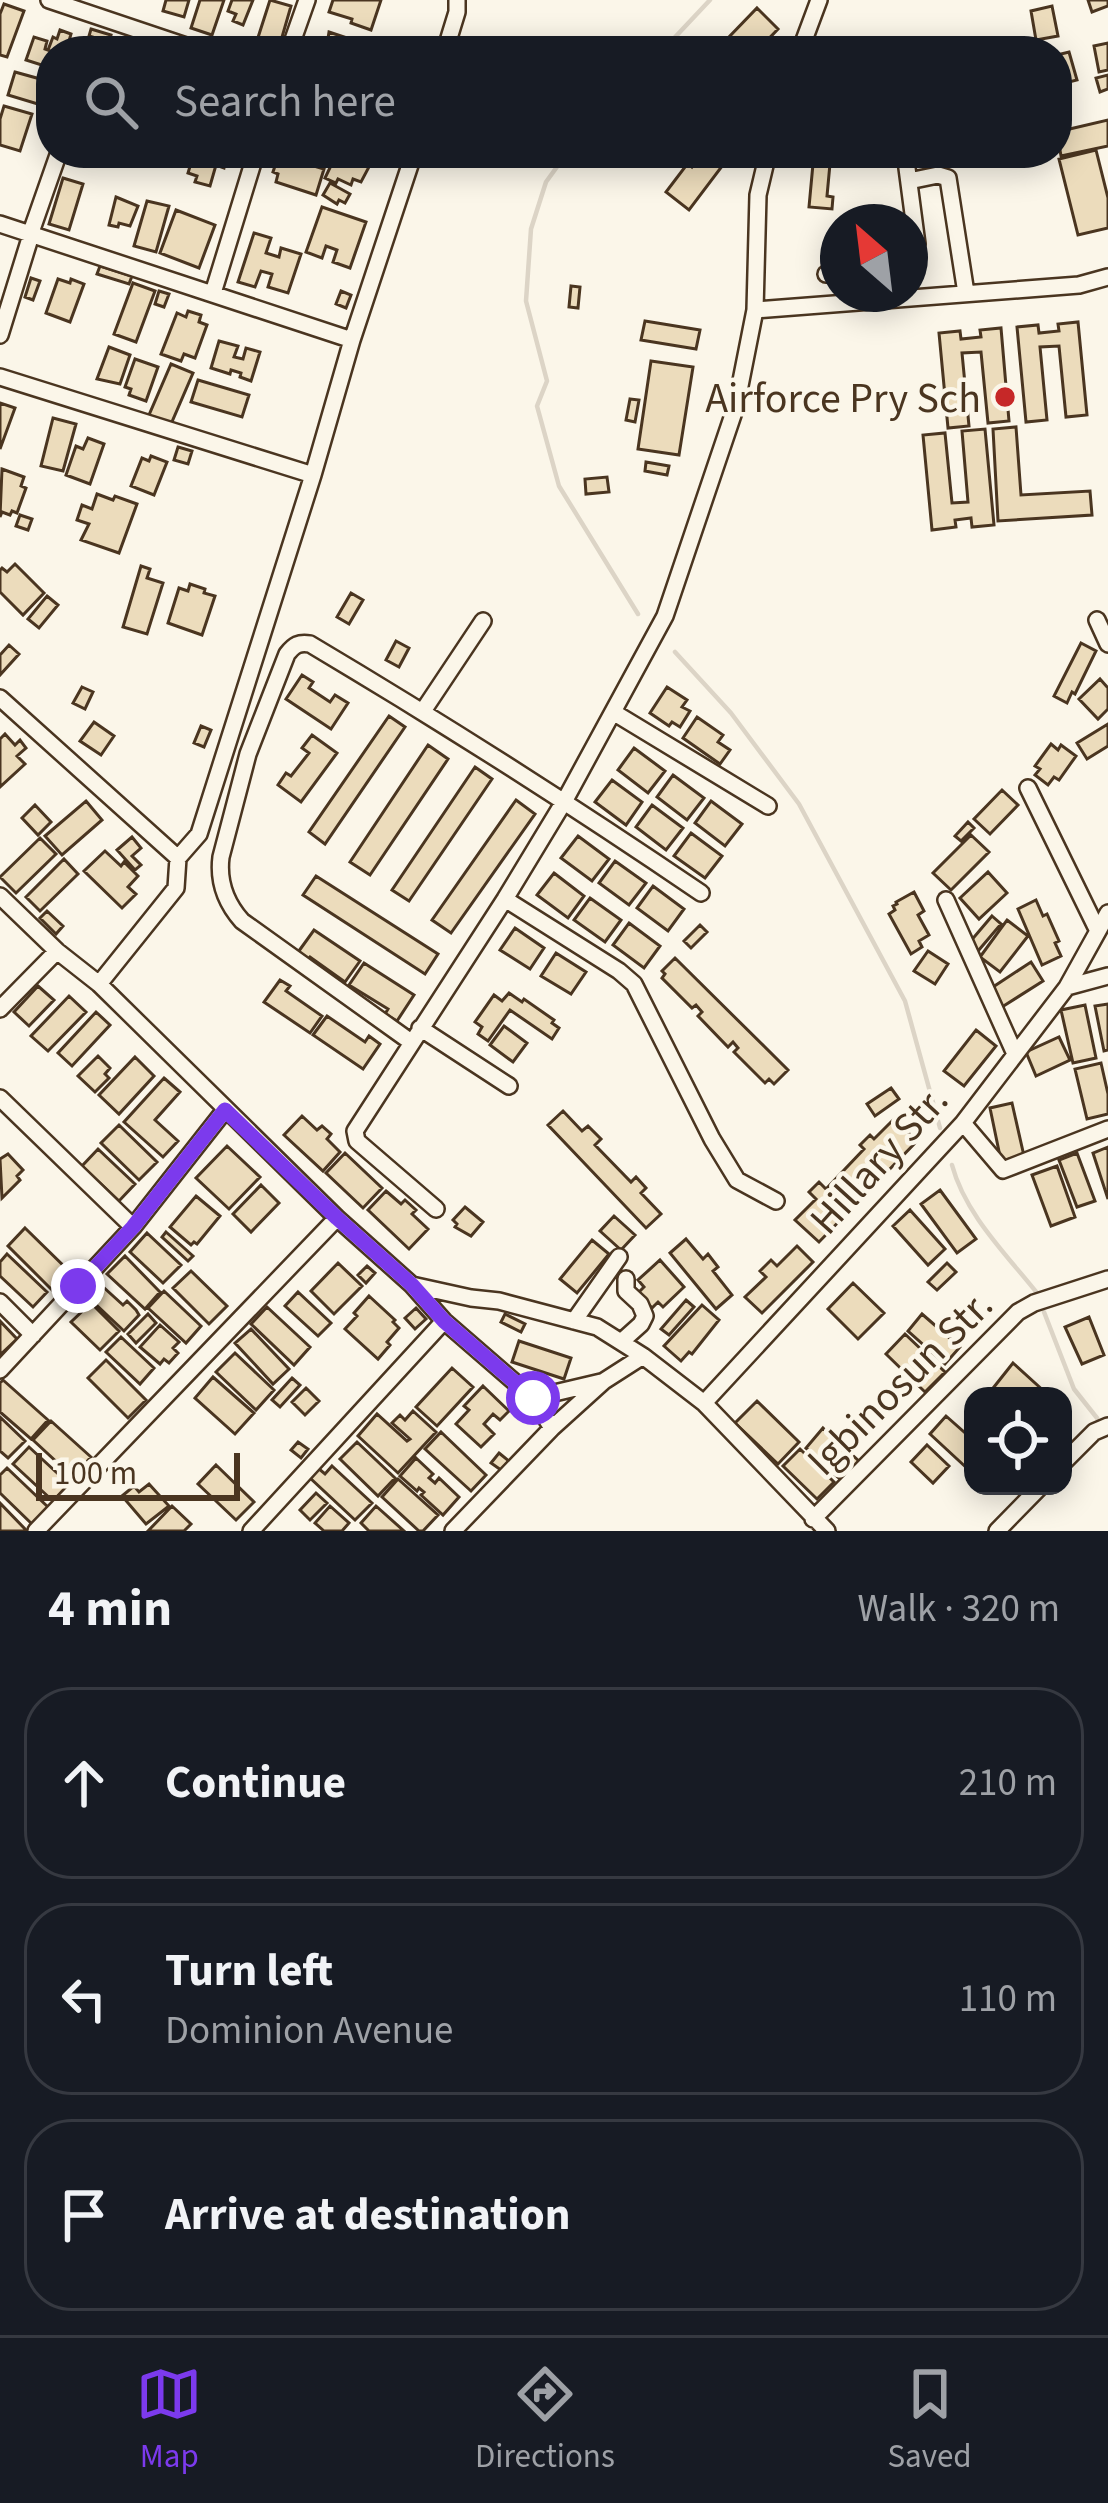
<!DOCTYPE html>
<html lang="en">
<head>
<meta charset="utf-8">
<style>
	body { margin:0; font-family:"Source Sans 3",sans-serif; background:#20242c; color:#f1f3f6 }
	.controls { position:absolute; right:36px; bottom:36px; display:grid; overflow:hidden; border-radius:24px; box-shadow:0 6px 30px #0003 }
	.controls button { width:108px; height:108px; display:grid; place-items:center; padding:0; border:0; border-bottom:3px solid #363941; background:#171b24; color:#f1f3f6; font:60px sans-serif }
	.compass { position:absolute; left:820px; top:204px; width:108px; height:108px; border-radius:50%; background:#171b24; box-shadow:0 6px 30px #0003; rotate:332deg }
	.scale { position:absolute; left:36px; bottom:30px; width:204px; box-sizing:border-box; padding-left:12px; border:6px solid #4a3520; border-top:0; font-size:33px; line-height:42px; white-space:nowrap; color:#4a3520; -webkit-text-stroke:9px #fbf6e9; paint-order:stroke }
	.stop { position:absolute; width:36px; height:36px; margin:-27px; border:9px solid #7c3aed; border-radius:50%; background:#fff }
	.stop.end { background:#7c3aed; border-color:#fff; box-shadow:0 3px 12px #0008 }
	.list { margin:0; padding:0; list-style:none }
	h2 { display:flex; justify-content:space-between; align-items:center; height:156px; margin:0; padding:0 48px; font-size:51px }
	h2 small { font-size:39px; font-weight:400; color:#9ea1a6 }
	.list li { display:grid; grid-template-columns:78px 1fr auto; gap:36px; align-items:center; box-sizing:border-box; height:192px; margin:0 24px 24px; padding:0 24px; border:3px solid #363941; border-radius:48px }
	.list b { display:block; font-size:45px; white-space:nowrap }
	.list p { margin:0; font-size:39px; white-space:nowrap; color:#9ea1a6 }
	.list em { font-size:39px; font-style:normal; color:#9ea1a6 }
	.icon { flex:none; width:66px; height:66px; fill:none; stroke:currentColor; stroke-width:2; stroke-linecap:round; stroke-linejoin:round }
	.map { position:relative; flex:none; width:1108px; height:1531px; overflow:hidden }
	.search { position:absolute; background:#171b24; box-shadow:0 6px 30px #0003; left:36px; right:36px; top:36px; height:132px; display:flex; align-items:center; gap:30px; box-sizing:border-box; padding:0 42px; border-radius:48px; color:#9ea1a6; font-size:45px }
	.sheet { height:804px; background:#171b24 }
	nav { display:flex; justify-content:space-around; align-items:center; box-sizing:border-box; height:168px; border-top:3px solid #363941; background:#171b24; font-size:33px; color:#9ea1a6 }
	nav a { display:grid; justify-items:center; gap:6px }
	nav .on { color:#7c3aed }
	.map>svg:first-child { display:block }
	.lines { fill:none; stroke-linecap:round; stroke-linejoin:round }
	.stream { stroke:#dcd4c6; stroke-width:4.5 }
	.building { fill:#ecdcbc; stroke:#4a3520; stroke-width:3 }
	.minor-casing { stroke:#4a3520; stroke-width:20 }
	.minor { stroke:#fbf6e9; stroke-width:15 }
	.route { stroke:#7c3aed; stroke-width:15 }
	.poi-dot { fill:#c62828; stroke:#fbf6e9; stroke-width:4.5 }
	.labels { text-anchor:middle; stroke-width:9; stroke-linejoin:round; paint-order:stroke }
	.poi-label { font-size:42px; fill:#4a3520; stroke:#fbf6e9; text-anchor:end }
	.street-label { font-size:42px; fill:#4a3520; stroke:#fbf6e9 }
</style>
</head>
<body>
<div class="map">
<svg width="1108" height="1531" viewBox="0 0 1108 1531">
	<rect width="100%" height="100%" fill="#fbf6e9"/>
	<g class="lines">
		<path class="stream" d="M662 51 710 0
			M567 153 546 182 531 229 526 301 547 381 537 406 559 486 638 614
			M675 652 731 713 799 804 905 1001 940 1128
			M952 1165C965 1214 1006 1254 1037 1293
			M1044 1312 1074 1389 1097 1418"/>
	</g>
	<path class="building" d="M166 0H189L184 17 163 11Z
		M200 0H224L212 35 191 28Z
		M232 0H253L243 25 233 21 236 14 228 11Z
		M270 0 291 6 278 51H257L254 50Z
		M333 0H381L371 30 351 23 352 19 329 12Z
		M1088 0H1108V6L1092 12Z
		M4 4 24 11 7 57 0 55V14Z
		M1052 6 1058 36 1036 40 1031 11Z
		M757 8 778 29 757 51H744L729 37Z
		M91 29 111 35 109 42 89 36Z
		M60 30 71 34 69 41 79 45 77 51H51V68L26 60 34 37 47 41 45 49 48 50 53 37 57 39Z
		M329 32 365 44 362 51H326Z
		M123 40 145 48 144 51H118Z
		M1108 43V70L1099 72 1094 46Z
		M1069 52 1077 80 1057 85V55Z
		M15 72 51 82V108L8 95Z
		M1108 75V89L1100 92 1096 78Z
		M4 106 32 114 20 151 0 145V119Z
		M1108 120V146L1061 156 1057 132Z
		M1096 150 1108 198V228L1078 235 1059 159Z
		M194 153H224H219L218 157 226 159 224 168 216 165 210 186 195 182 197 176 188 173Z
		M337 153H345L370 165 361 182 353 179 351 185 338 179 336 183 325 178Z
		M696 153H732L689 210 666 192 688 163 692 167 701 156Z
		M814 153H831L827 196 833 197 832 209 809 207Z
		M284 157 324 169 316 195 276 182 278 174 273 172 277 160 282 162Z
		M63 178 83 184 69 230 49 224Z
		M330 183 350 194 345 203 339 200 337 204 323 195Z
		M116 197 138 206 130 226 119 223 118 227 109 225Z
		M147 201 169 206 156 252 134 246Z
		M322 207 366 222 350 268 333 262 337 250 326 246 322 258 306 252Z
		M176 210 215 225 199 268 160 253Z
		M858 212 871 214 879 222H843Z
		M254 233 271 238 266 253 279 257 281 248 301 254 288 293 268 287 272 274 261 271 255 287 238 282Z
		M100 266 132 276 129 284 97 274Z
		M31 278 40 281 33 300 25 297Z
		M58 279 70 283 71 279 84 284 70 322 46 313Z
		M133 283 155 291 136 342 114 334Z
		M571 286 580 287 578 308 569 307Z
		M159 291 169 294 164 307 155 304Z
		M341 291 351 295 346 308 336 304Z
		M188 311 201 315 199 322 207 325 195 358 184 354 181 361 161 354 177 313 186 317Z
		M645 321 700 330 696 349 641 340Z
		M1078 322 1087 415 1066 417 1059 346 1040 347 1047 420 1026 422 1017 327 1038 325 1039 333 1059 331 1058 324Z
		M1001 328 1009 421 988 423 981 352 962 353 969 426 948 428 939 333 960 331 961 339 981 337 980 330Z
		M219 341 238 346 234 357 243 359 246 348 260 352 251 381 240 377 241 373 231 370 230 374 211 368Z
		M109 347 130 355 120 384 97 379Z
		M135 359 158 367 146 401 129 395 131 389 125 387Z
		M651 361 693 367 679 455 638 449Z
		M171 364 193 373 171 424 149 415Z
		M198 380 249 395 242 417 191 402Z
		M630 399 639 400 635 422 626 420Z
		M0 403 15 408 0 449Z
		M53 418 76 424 63 471 41 466Z
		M1016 427 1021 495 1090 491 1092 515 998 521 993 429Z
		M985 429 994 525 972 527 971 518 955 520 956 527 932 530 923 435 945 433 952 503 968 502 962 431Z
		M88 438 104 444 90 484 66 475 76 446 83 449Z
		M178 447 192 451 188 464 174 460Z
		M151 456 167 462 154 495 131 486 142 458 149 461Z
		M646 462 669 466 667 475 645 471Z
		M2 469 24 477 21 486 26 488 17 513 12 511 10 515 2 512 0 517Z
		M607 477 609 492 586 494 585 479Z
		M97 494 113 500 115 496 137 504 119 553 81 540 89 524 77 520 82 505 92 509Z
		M20 515 32 519 28 530 16 526Z
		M15 564 44 593 23 615 0 592V570L2 568 7 572Z
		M141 566 150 569 147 578 163 583 147 634 123 627Z
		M190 584 205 589 204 593 215 596 202 635 168 623 179 588 188 591Z
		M351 593 363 600 349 624 337 617Z
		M47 596 58 605 39 628 28 619Z
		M396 641 409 648 399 667 386 660Z
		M1081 643 1096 651 1075 694 1072 692 1067 703 1054 696Z
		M9 645 19 654 0 675V655Z
		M302 675 313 682 309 688 330 702 335 695 348 703 331 729 286 699Z
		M1100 679 1108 688V709L1098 719 1079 699Z
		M82 687 93 692 85 709 73 703Z
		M667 687 687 700 682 707 690 711 680 727 672 722 669 726 650 713Z
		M389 716 405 727 325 844 309 832Z
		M697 717 723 735 718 742 730 750 720 764 683 738Z
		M94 722 114 736 101 755 80 741Z
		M1108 724V746L1087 759 1077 743Z
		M201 726 211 730 204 747 194 743Z
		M5 734 15 745 20 740 26 748 17 756 25 764 0 787V739Z
		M312 735 337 753 301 802 278 785 286 773 291 776 309 753 302 748Z
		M1051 744 1058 750 1061 745 1076 756 1059 780 1054 777 1048 785 1035 775 1040 769 1035 766Z
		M428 745 448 759 370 875 350 862Z
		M634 748 665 771 648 793 618 770Z
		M475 767 492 779 409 901 392 890Z
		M673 775 704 798 687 820 657 797Z
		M612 780 642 802 626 825 595 802Z
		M1002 790 1018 805 990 834 974 819Z
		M516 800 535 814 451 933 432 920Z
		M86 801 102 820 62 855 45 836Z
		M711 801 742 824 725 846 695 823Z
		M35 805 51 822 38 835 22 818Z
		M652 805 683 828 666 850 636 827Z
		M968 822 974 828 961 841 955 836Z
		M691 833 722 856 705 878 674 856Z
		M971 835 989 852 951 890 933 873Z
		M578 836 609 859 592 881 561 858Z
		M132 837 141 848 132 856 141 865 135 870 117 850Z
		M40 838 56 854 16 893 0 877Z
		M105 851 121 866 124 862 138 876 128 887 136 894 122 908 84 871Z
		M64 859 78 874 40 911 26 897Z
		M615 861 646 883 629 905 599 883Z
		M988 872 1007 893 979 919 960 898Z
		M554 873 584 896 568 918 537 895Z
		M316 876 438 954 425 974 303 895Z
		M653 886 684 909 668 931 637 908Z
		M914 892 924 911 918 915 929 935 919 941 922 947 911 954 889 914 895 910 893 906 897 904 896 902Z
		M590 898 621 920 605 942 574 920Z
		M1036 900 1043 916 1047 914 1059 941 1055 943 1061 956 1042 965 1018 909Z
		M47 911 63 926 56 934 40 918Z
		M992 916 1001 924 978 951 969 943Z
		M1007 920 1028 936 1000 972 980 957Z
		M629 923 660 946 644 968 613 945Z
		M700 925 707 932 691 948 684 941Z
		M515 928 544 948 530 969 500 950Z
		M314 930 360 961 345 982 310 957 306 962 296 955Z
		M928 951 948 964 935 984 914 971Z
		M556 953 586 972 571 994 541 976Z
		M675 958 788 1070 774 1084 769 1079 765 1083 734 1052 738 1048 733 1042 728 1047 698 1016 702 1012 696 1005 692 1008 662 978 665 974 662 971Z
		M1031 962 1043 981 1002 1007 990 989Z
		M364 963 414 995 397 1021 385 1014 388 1009 349 985Z
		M280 980 290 986 286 991 322 1016 310 1033 264 1002Z
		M38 986 54 1000 29 1026 14 1012Z
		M509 993 522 1002 524 999 554 1020 552 1023 559 1028 552 1039 510 1010 488 1041 478 1034 482 1027 475 1022 494 995 502 1001Z
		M69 996 86 1012 48 1051 31 1036Z
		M1108 1004V1050L1104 1051 1095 1006Z
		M1085 1005 1096 1058 1073 1063 1061 1010Z
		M96 1012 110 1025 72 1066 58 1053Z
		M327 1016 365 1042 369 1036 380 1044 363 1069 313 1035Z
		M504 1026 527 1043 513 1062 490 1045Z
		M976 1030 996 1046 964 1086 944 1071Z
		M1059 1037 1070 1060 1036 1076 1026 1052Z
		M98 1056 110 1068 105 1074 109 1078 95 1092 78 1076Z
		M135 1057 154 1076 119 1114 99 1095Z
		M1101 1063 1108 1094V1114L1087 1119 1075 1069Z
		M164 1078 180 1092 155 1120 178 1141 163 1157 124 1122Z
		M891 1088 899 1099 875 1116 867 1104Z
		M1012 1103 1024 1156 1001 1161 990 1108Z
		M563 1111 582 1131 588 1126 601 1139 595 1145 631 1182 636 1177 646 1188 641 1193 661 1214 646 1228 548 1125Z
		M302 1116 317 1130 322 1126 331 1134 327 1139 340 1152 323 1171 284 1135Z
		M894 1119 917 1141 819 1242 795 1220 816 1199 809 1192 819 1182 826 1189 864 1149 860 1145 870 1135 874 1139Z
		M119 1125 157 1162 139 1180 101 1143Z
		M227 1146 260 1177 229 1209 196 1178Z
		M1108 1147V1199L1093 1153Z
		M98 1149 135 1184 119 1201 82 1166Z
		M345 1153 382 1188 363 1208 326 1173Z
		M1077 1153 1095 1201 1077 1207 1059 1160Z
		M8 1154 23 1170 17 1176 20 1180 2 1198 0 1159Z
		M1057 1166 1075 1217 1051 1226 1032 1175Z
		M261 1185 279 1203 251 1232 233 1214Z
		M940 1190 976 1239 957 1253 921 1204Z
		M386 1191 401 1204 405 1200 416 1210 412 1214 428 1229 409 1249 368 1210Z
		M196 1196 220 1216 197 1244 194 1242 191 1245 170 1227Z
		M465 1207 483 1222 471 1236 455 1227 457 1224 453 1220Z
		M910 1210 945 1249 928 1265 893 1226Z
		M614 1216 635 1235 621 1250 600 1231Z
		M25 1228 71 1273 53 1291 8 1246Z
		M166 1232 193 1256 188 1261 162 1237Z
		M147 1233 181 1265 163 1283 130 1252Z
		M686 1239 703 1259 708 1254 718 1267 713 1271 732 1295 716 1309 670 1253Z
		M592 1240 609 1254 577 1293 560 1279Z
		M797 1246 813 1262 762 1313 745 1297 766 1277 760 1271 771 1260 777 1266Z
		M7 1254 47 1292 33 1307 0 1276V1262Z
		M125 1256 160 1292 145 1309 107 1274Z
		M660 1260 684 1287 663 1307 658 1302 652 1308 638 1293 644 1287 638 1280Z
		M338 1263 362 1286 334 1314 311 1291Z
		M947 1263 956 1272 937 1290 928 1282Z
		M367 1266 375 1273 366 1283 358 1275Z
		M191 1271 227 1306 209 1324 173 1288Z
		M853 1283 884 1313 858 1339 828 1309Z
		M101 1285 123 1305 127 1301 136 1310 139 1315 124 1331 89 1298Z
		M164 1291 201 1326 186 1343 148 1308Z
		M298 1292 331 1323 318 1336 285 1306Z
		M369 1296 395 1320 393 1322 399 1328 387 1342 390 1345 378 1359 345 1329 357 1316 354 1313Z
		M686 1300 694 1307 669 1335 661 1329Z
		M91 1303 119 1331 100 1350 71 1322Z
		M702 1305 719 1320 692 1354 689 1352 681 1361 664 1346Z
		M267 1307 310 1347 294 1365 251 1324Z
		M416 1308 426 1319 415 1329 405 1318Z
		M148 1314 156 1323 136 1343 128 1334Z
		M505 1314 525 1324 521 1332 501 1322Z
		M922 1314 960 1347 945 1364 908 1331Z
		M1089 1317 1104 1355 1082 1364 1065 1327Z
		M0 1321 17 1339 1 1354H0Z
		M160 1325 179 1342 173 1348 178 1353 169 1363 164 1359 160 1364 140 1347Z
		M251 1329 289 1369 273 1384 235 1343Z
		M905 1334 945 1372 925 1392 886 1354Z
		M121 1337 154 1368 140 1384 106 1352Z
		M519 1341 571 1358 564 1379 512 1362Z
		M235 1353 274 1390 256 1410 216 1372Z
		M106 1360 146 1400 128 1418 88 1378Z
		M1013 1363 1046 1393 1043 1396H994L990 1392Z
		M452 1368 473 1387 437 1426 416 1407Z
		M213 1377 254 1413 235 1434 195 1398Z
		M292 1378 300 1385 280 1407 272 1400Z
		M3 1380 48 1420 31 1439 0 1412V1383Z
		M483 1386 509 1411 500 1420 493 1414 484 1424 494 1434 481 1447 456 1424 469 1410 464 1406Z
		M306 1388 319 1401 305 1415 292 1402Z
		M757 1401 799 1442 778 1464 735 1423Z
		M413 1411 436 1432 398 1473 358 1436 377 1414 407 1441 410 1439 392 1423 400 1415 405 1420Z
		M946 1416 973 1440V1468L970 1471 930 1434Z
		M0 1417 25 1441 8 1458 0 1451Z
		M51 1421 91 1457 73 1477 33 1440Z
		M823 1428 860 1462 842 1481 806 1448Z
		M441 1432 486 1475 471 1491 425 1449Z
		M298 1442 308 1449 301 1458 291 1450Z
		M357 1442 395 1478 378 1496 340 1459Z
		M927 1445 949 1466 933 1483 911 1462Z
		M29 1447 69 1484 53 1501 13 1464Z
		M800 1449 834 1482 817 1499 783 1466Z
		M499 1453 509 1461 501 1470 491 1463Z
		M416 1458 433 1474 429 1478 435 1483 439 1478 459 1497 443 1515 421 1495 424 1492 419 1488 417 1491 400 1476Z
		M216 1465 254 1502 236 1520 198 1484Z
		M332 1466 372 1503 355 1520 309 1477 318 1468 325 1474Z
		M7 1468 49 1508 33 1525 0 1493V1475Z
		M398 1479 438 1515 423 1531H419L382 1497Z
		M149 1484 169 1506 146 1524 122 1496 134 1486 139 1492Z
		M316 1493 327 1503 310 1520 300 1510Z
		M0 1503 26 1530 25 1531H0Z
		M172 1506 191 1524 184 1531H148Z
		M330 1506 349 1523 342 1531H324L315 1523Z
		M376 1506 404 1531H369L361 1523Z"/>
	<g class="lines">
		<g class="minor-casing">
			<path id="minor" d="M49 0 201 51
				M289 51 307 0
				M445 51 457 12V0
				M800 51 819 0
				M905 153 917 244 910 259
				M909 181 938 175 948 178 966 293
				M0 224 352 340
				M30 235 58 155
				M826 274 838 273
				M213 293 256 153
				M755 310 1079 285 1108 277
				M0 335 31 235
				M0 377 313 475
				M1097 620 1108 644
				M0 698 178 858
				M423 711 483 621
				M613 712 768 806
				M1028 788 1097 929
				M0 896 57 951 99 984 337 1218 412 1285 444 1321 533 1398 552 1428
				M505 899 619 971 634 984 712 1139 737 1180 776 1201
				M946 900 1015 1054
				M99 984 176 888 178 858 199 834 313 475 352 340 414 153
				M1067 987 1108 913
				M0 1009 57 951
				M420 1028 509 1086
				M411 1042 242 921C226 903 218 881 221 857L248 754 287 654C294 645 299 642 310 644 443 723 573 806 701 893
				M0 1098 133 1227
				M963 1123 1003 1170 1108 1129
				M436 1209 357 1141 355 1131 505 899 565 800 665 616 736 406 755 310 758 195 768 153
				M412 1285 471 1298 499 1301 597 1327 643 1356 704 1403 827 1531
				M0 1302 33 1335
				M574 1321 619 1257
				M621 1342 641 1324 645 1316 640 1304 626 1291V1279
				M0 1370 133 1227 225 1110
				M533 1398 601 1382
				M704 1403 963 1123 1067 987 1108 976
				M1063 1463 1094 1432 1108 1426
				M813 1519 1018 1312 1034 1303 1108 1279
				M36 1531 337 1218
				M251 1531 444 1321
				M453 1531 552 1428 604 1381 643 1356
				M997 1531 1041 1486"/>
		</g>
		<use href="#minor" class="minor"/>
	</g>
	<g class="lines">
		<path class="route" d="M78 1286 133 1227 225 1110 337 1218 412 1285 444 1321 533 1398"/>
	</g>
	<circle class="poi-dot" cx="1005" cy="397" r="12"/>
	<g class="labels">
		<g class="poi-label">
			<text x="981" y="412">Airforce Pry Sch</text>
		</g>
		<g class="street-label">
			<text transform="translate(878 1159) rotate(-48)" y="15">Hillary Str.</text>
			<text transform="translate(899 1382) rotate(-45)" y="15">Igbinosun Str.</text>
		</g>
	</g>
</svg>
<div class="controls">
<button><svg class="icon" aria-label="locate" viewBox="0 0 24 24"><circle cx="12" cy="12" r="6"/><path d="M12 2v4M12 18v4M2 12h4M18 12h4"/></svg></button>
</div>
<svg class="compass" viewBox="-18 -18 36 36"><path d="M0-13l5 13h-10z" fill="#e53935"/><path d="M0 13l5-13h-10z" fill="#9ea1a6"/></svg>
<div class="scale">100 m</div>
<div class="stop" style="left:533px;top:1398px"></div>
<div class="stop end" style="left:78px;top:1286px"></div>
<div class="search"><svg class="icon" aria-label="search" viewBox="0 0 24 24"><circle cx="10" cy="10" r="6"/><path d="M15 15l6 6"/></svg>Search here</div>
</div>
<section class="sheet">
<h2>4 min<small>Walk · 320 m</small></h2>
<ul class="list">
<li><svg class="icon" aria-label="ahead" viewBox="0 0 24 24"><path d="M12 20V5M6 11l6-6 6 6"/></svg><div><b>Continue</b></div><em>210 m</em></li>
<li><svg class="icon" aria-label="left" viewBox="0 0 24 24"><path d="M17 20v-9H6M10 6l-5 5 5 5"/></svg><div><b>Turn left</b><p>Dominion Avenue</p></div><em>110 m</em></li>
<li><svg class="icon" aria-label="arrive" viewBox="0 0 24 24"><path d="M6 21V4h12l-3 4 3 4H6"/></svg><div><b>Arrive at destination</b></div></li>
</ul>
</section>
<nav>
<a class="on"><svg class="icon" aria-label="map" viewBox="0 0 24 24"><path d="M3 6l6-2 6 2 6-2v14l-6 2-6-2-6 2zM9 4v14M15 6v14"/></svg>Map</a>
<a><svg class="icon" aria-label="directions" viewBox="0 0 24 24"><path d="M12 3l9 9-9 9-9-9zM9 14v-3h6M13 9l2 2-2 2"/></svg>Directions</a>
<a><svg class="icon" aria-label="saved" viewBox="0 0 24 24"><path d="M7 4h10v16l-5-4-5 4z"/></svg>Saved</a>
</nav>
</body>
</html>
